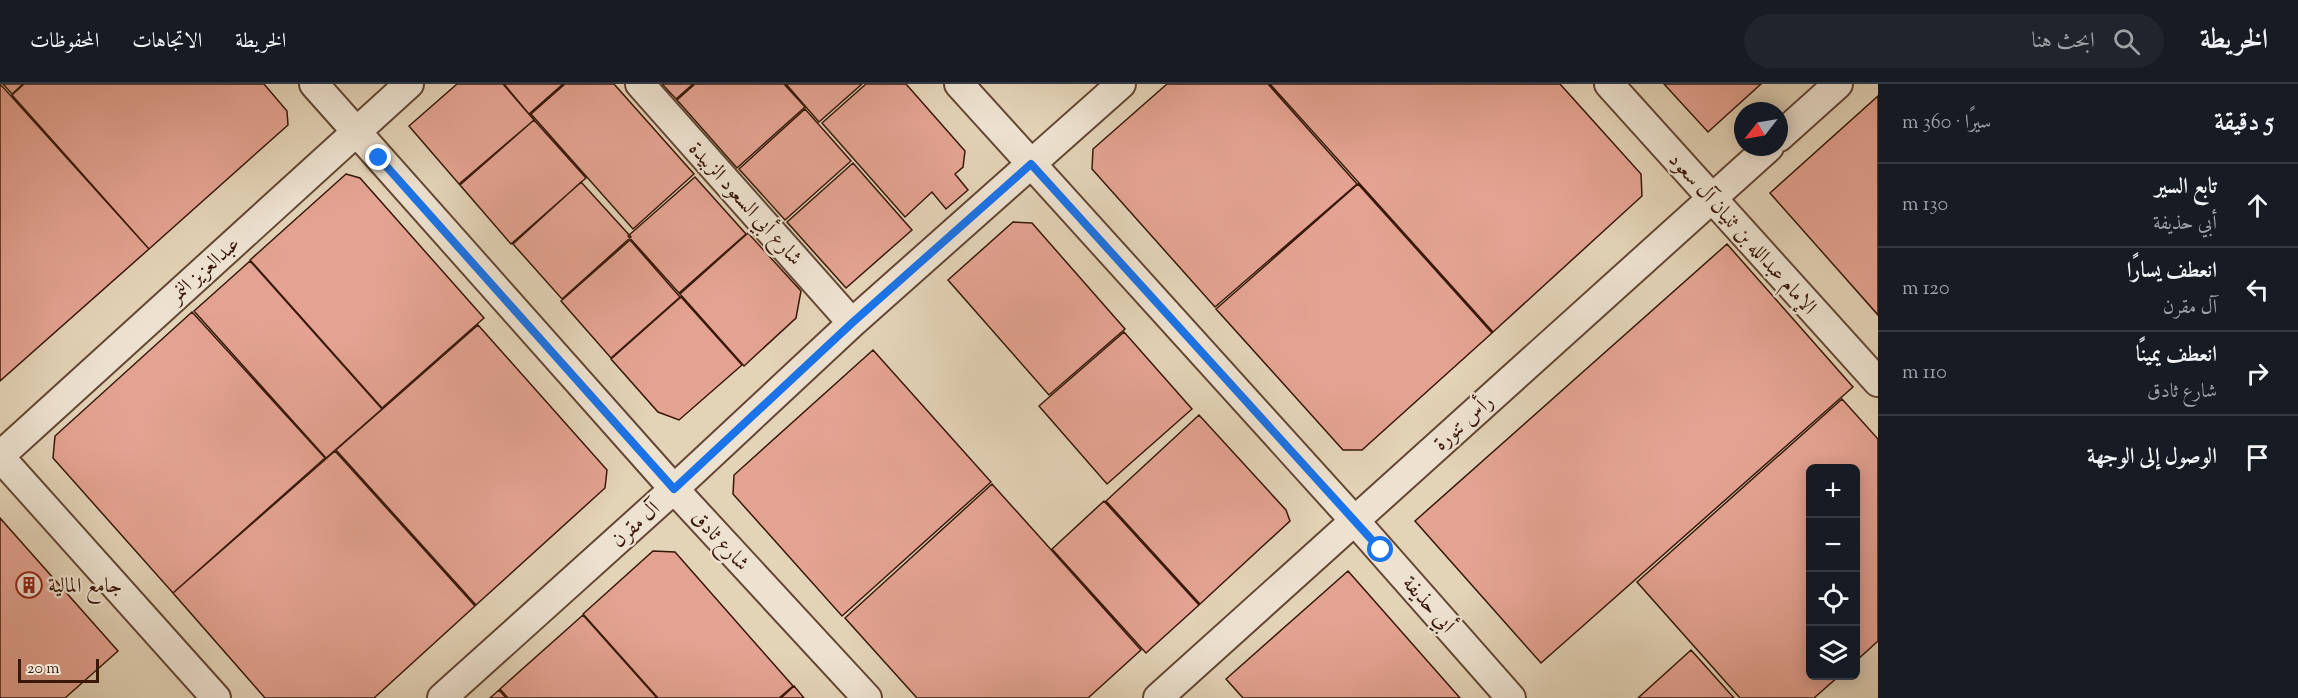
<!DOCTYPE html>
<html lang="ar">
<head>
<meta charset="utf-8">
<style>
	body { margin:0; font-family:"Sorts Mill Goudy",Amiri,serif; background:#20242c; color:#f1f3f6; direction:rtl }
	.controls { position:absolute; right:18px; bottom:18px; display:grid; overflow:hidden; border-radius:9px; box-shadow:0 3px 15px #0003 }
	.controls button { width:54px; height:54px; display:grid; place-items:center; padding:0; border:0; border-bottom:2px solid #363941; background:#171b24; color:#f1f3f6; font:30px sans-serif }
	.compass { position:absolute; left:1734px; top:18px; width:54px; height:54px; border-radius:50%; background:#171b24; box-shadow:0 3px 15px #0003; rotate:239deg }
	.scale { position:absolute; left:18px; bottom:15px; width:81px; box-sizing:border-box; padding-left:6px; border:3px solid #391808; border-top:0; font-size:16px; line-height:21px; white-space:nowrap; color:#391808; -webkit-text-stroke:4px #ede2d0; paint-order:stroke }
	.stop { position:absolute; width:18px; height:18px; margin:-14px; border:4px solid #1a73e8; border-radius:50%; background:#fff }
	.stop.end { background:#1a73e8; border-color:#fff; box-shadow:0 2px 6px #0008 }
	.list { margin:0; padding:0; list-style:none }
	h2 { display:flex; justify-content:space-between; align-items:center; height:78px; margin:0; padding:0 24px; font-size:26px }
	h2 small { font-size:20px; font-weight:400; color:#9ea1a6 }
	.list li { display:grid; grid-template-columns:39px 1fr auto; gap:18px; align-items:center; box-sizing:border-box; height:84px; padding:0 24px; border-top:2px solid #363941 }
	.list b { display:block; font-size:22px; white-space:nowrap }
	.list p { margin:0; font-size:20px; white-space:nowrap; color:#9ea1a6 }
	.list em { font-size:20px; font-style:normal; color:#9ea1a6 }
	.icon { flex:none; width:33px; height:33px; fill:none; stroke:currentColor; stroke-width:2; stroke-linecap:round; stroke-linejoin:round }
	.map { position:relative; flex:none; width:1878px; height:614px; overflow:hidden; direction:ltr }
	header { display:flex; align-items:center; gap:36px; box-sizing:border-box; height:84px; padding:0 30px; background:#171b24; border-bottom:2px solid #363941 }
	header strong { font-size:28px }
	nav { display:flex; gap:33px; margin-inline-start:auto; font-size:21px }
	.search { width:420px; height:54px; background:#20242c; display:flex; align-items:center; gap:15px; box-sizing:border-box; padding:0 21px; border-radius:33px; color:#9ea1a6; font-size:22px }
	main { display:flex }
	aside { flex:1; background:#171b24 }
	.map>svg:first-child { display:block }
	.building { fill:#e4a392; stroke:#391808; stroke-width:1.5 }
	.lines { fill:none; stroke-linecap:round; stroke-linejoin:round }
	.minor-casing { stroke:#644734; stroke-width:32 }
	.minor { stroke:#ede2d0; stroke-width:28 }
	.route { stroke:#1a73e8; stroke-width:8 }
	.labels { text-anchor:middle; stroke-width:4.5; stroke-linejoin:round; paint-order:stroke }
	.street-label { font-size:21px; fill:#391808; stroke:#ede2d0 }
	.poi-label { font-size:21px; fill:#391808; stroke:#ede2d0; text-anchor:start }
</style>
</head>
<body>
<header>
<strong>الخريطة</strong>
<div class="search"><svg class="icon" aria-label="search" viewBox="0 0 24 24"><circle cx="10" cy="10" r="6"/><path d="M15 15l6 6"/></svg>ابحث هنا</div>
<nav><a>الخريطة</a><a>الاتجاهات</a><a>المحفوظات</a></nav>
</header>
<main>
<aside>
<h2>5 دقيقة<small>سيرًا · 360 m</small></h2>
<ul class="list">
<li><svg class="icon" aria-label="ahead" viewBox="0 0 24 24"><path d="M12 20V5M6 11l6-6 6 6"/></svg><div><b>تابع السير</b><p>أبي حذيفة</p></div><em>130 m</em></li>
<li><svg class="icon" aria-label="left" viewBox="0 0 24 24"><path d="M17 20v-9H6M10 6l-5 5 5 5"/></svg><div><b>انعطف يسارًا</b><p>آل مقرن</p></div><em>120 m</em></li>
<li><svg class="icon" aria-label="right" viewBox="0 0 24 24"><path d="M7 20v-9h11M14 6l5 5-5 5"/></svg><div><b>انعطف يمينًا</b><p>شارع ثادق</p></div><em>110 m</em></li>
<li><svg class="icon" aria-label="arrive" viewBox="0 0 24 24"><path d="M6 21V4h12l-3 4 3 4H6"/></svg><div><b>الوصول إلى الوجهة</b></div></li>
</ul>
</aside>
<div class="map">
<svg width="1878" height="614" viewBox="0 0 1878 614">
	<rect width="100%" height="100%" fill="#e3d3b7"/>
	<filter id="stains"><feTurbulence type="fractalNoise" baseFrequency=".00333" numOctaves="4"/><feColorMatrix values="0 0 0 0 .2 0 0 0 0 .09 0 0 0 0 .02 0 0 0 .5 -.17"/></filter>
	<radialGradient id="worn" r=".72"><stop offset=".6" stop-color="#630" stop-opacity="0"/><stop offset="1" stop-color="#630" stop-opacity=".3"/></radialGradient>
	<path class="building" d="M0 0 149 165 0 297Z
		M3 0H23L12 10Z
		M24 0H264L287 27 288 41 149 165 12 11Z
		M457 0H503L534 36 459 100 409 42Z
		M504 0H563L529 30Z
		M565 0H614L694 90 633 145 531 30Z
		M662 0H693L676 15Z
		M695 0H784L805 23 737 84 677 16Z
		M786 0H862L819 38Z
		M866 0H906L965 67 963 83 955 90 968 106 946 125 932 108 905 133 822 39Z
		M1167 0H1268L1357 100 1215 223 1092 85 1093 65Z
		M1270 0H1560L1641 90 1642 112 1493 248Z
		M1664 0H1761L1708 48Z
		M1878 12V231L1770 109Z
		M805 25 851 77 785 136 739 85Z
		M534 36 586 94 511 160 460 101Z
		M853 79 912 146 846 204 787 138Z
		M346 90 360 94 484 234 382 324 250 176Z
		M695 93 746 150 679 209 628 152Z
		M581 98 631 153 562 215 513 160Z
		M1358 100 1492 249 1362 366H1343L1216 225Z
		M1013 138 1032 139 1125 245 1049 311 948 196Z
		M748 149 801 207 796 234 744 282 680 210Z
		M630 156 680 213 611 274 561 217Z
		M1727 160 1853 303 1541 579 1415 437Z
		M250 177 382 325 326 374 194 227Z
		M681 213 742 281 679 336 658 328 611 275Z
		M192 228 325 374 173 509 53 374 55 352Z
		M478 241 607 386 605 404 476 521 336 366Z
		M1124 248 1192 325 1107 400 1039 322Z
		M873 266 991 398 842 532 733 410 734 391Z
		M1842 315 1878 355V557L1856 577V384H1810V592H1839L1814 614H1740L1637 498Z
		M1199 331 1286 426 1290 437 1200 520 1106 417Z
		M335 367 475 522 374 614H265L173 509Z
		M992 400 1141 566 1088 614H917L845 534Z
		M1104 417 1199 521 1146 569 1052 465Z
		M0 434 118 567 65 614H0Z
		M653 467 675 468 793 602 779 614H658L583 530Z
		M1348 487 1460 614H1243L1226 595Z
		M583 531 657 614H508L500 605Z
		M1691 566 1734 614H1638Z
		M794 602 804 614H781Z
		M499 606 506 614H490Z"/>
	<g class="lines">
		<g class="minor-casing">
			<path id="minor" d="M314 0 674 405 867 614
				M640 0 852 239
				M959 0 1354 436 1511 614
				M1609 0 1878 298
				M1779 53 1838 0
				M0 372 409 0
				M0 373 216 614
				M442 614 674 405 852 239 1121 0
				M1158 614 1769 63"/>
		</g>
		<use href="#minor" class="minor"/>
	</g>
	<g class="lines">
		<path class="route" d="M379 74 674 405 852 239 1031 80 1381 466"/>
	</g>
	<defs>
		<g id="building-ring" transform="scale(1.35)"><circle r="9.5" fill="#ede2d0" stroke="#8f2418" stroke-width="1.5"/><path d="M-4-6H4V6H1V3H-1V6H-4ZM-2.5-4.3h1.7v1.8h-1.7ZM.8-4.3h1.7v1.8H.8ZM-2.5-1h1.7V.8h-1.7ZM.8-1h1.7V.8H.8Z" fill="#8f2418"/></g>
	</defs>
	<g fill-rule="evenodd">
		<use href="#building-ring" x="29" y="501"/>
	</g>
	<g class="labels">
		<g class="street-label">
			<text transform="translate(746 119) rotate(48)" y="7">شارع أبي السعود الزبيدة</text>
			<text transform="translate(1743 149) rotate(48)" y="7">الإمام عبدالله بن ثنيان آل سعود</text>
			<text transform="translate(204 185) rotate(-42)" y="7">عبدالعزيز النمر</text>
			<text transform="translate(1463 338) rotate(-42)" y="7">رأس تنورة</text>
			<text transform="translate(635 440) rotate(-42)" y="7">آل مقرن</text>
			<text transform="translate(721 456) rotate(47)" y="7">شارع ثادق</text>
			<text transform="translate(1429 520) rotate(49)" y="7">أبي حذيفة</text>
		</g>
		<g class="poi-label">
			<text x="48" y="508">جامع المالية</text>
		</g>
	</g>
	<rect width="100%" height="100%" filter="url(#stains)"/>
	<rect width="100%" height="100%" fill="url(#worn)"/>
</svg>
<div class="controls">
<button>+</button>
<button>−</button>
<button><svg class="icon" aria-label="locate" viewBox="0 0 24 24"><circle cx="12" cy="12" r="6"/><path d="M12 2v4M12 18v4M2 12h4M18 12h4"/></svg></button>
<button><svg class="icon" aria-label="layers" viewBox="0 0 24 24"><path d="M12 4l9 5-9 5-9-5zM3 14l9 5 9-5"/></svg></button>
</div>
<svg class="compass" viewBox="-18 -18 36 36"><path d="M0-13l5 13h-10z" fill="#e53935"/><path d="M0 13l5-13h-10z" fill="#9ea1a6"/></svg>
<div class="scale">20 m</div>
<div class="stop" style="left:1381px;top:466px"></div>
<div class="stop end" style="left:379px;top:74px"></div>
</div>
</main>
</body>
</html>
